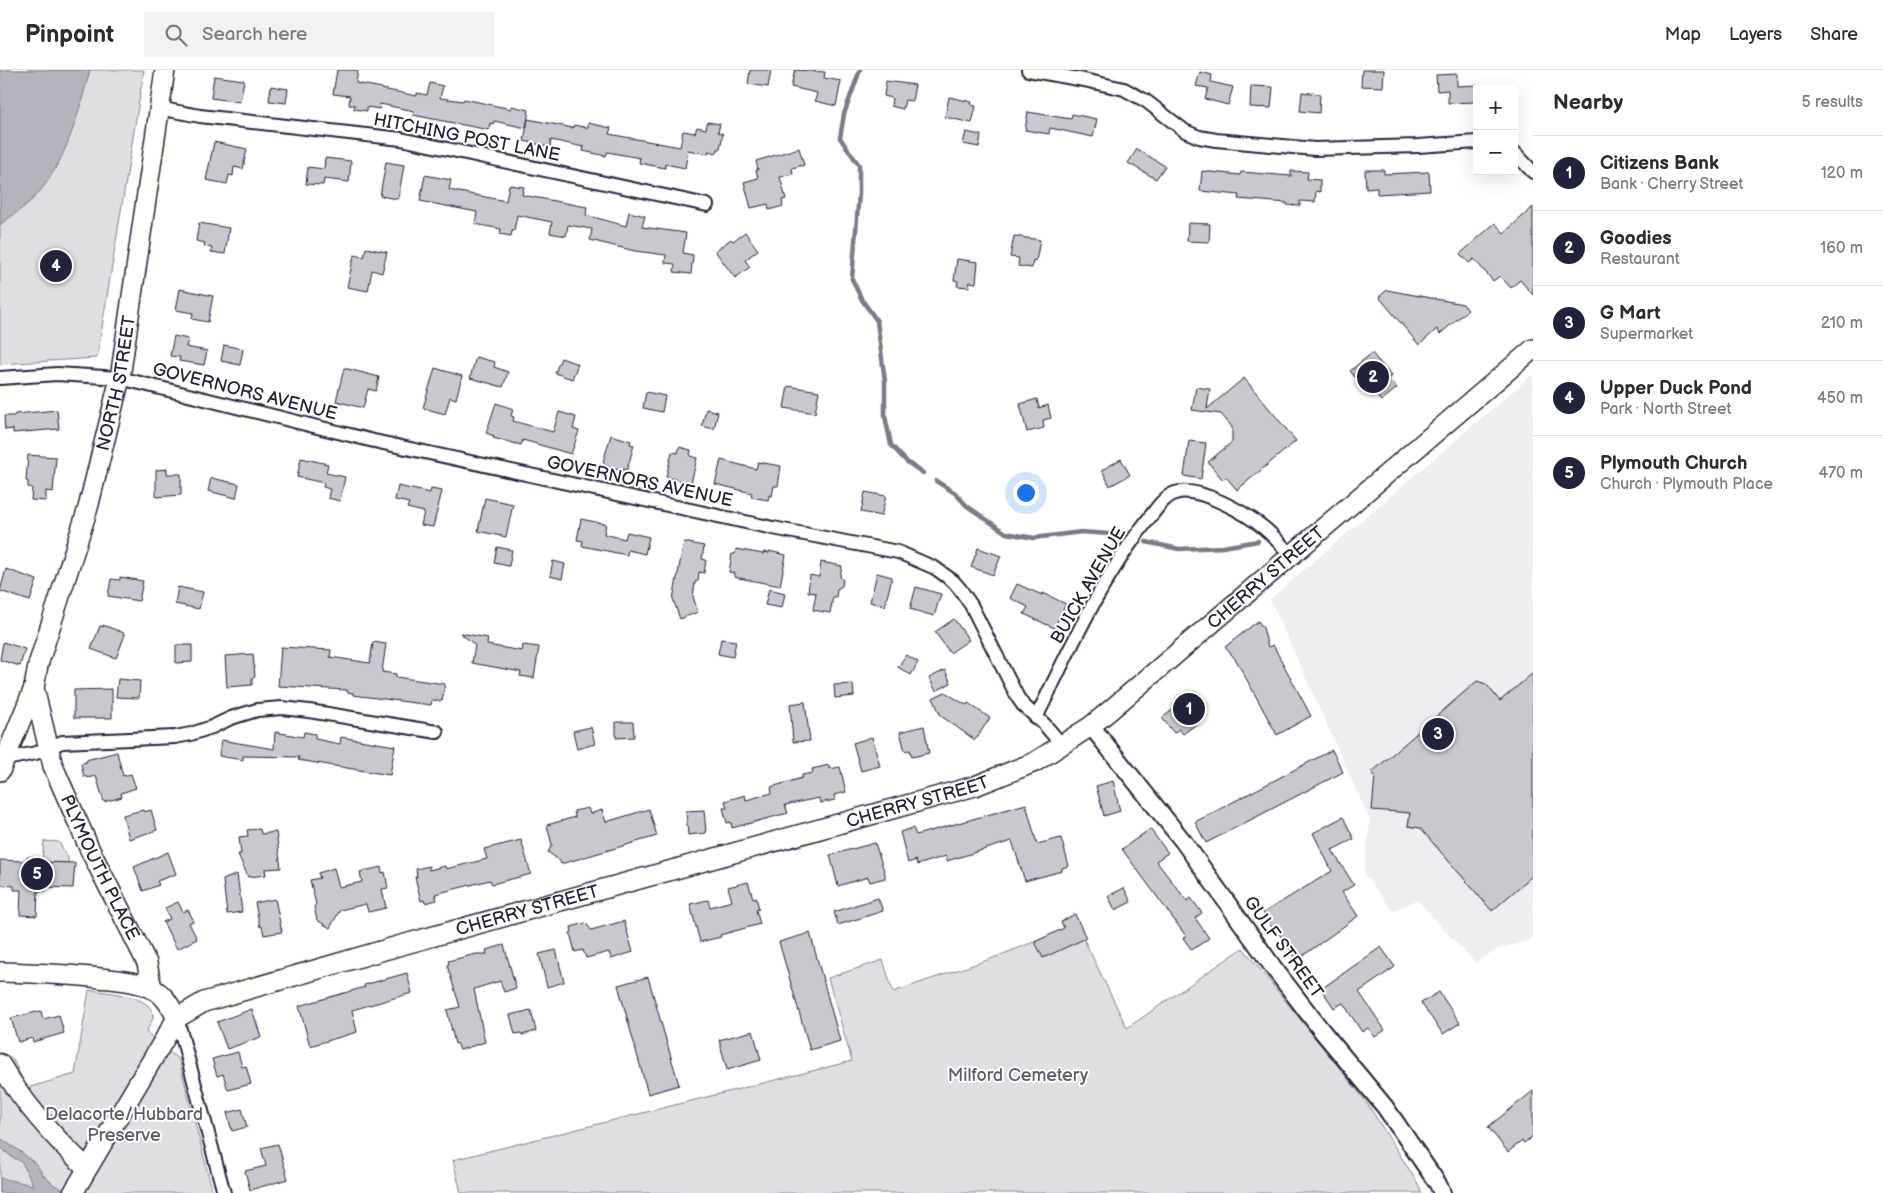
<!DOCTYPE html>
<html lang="en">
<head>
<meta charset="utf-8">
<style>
	body { margin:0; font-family:"Balsamiq Sans",sans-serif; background:#f2f2f3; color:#2b2b33 }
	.controls { position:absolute; right:15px; top:15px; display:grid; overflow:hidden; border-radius:0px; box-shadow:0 5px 20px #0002 }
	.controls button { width:45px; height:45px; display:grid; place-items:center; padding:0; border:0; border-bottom:1px solid #e1e1e2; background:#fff; color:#2b2b33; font:25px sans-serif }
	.you { position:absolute; left:1025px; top:422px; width:18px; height:18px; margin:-12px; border:4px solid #fff; border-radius:50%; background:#1a73e8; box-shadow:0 0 0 8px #1a73e833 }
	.badge { display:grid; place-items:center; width:32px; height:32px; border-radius:50%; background:#22223b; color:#fff; font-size:16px; font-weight:700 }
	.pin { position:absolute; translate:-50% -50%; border:2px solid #fff; box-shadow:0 1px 5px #0006 }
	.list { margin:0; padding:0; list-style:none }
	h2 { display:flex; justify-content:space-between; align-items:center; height:65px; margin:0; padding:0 20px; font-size:21px }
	h2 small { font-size:16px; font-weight:400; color:#7c7c81 }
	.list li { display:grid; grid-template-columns:32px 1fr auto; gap:15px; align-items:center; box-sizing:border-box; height:75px; padding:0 20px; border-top:1px solid #e1e1e2 }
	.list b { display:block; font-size:19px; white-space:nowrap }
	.list p { margin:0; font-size:16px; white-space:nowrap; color:#7c7c81 }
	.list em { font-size:16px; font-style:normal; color:#7c7c81 }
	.icon { flex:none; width:28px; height:28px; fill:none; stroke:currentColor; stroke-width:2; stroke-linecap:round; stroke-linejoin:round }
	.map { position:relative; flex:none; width:1533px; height:1123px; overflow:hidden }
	header { display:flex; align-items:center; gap:30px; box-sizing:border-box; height:70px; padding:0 25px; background:#fff; border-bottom:1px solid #e1e1e2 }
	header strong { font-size:24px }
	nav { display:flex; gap:28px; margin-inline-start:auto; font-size:18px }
	.search { width:350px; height:45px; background:#f2f2f3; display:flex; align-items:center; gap:12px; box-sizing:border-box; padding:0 18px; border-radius:0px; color:#7c7c81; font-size:19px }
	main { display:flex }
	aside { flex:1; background:#fff }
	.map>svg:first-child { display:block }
	.built { fill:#eeeef1 }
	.green { fill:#dfdfe2; stroke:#80808e }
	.water { fill:#b4b4bc; stroke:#7a7a88 }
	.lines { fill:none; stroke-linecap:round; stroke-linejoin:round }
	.stream { stroke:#7a7a88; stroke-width:4.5 }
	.building { fill:#c8c8cf; stroke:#22223b }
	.minor-casing { stroke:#22223b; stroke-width:16 }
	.tertiary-casing { stroke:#22223b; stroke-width:20 }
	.secondary-casing { stroke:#22223b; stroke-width:22 }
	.minor { stroke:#fff; stroke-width:12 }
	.tertiary { stroke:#fff; stroke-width:16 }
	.secondary { stroke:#fff; stroke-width:19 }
	.labels { text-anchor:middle; stroke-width:4; stroke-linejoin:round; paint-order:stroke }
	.street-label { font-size:18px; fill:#22223b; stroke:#fff }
	.park-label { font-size:18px; fill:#5b5b6d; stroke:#fff }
</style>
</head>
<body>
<header>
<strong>Pinpoint</strong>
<div class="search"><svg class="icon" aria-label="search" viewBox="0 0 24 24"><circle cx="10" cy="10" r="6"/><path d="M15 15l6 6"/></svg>Search here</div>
<nav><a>Map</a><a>Layers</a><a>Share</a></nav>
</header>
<main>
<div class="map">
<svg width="1533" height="1123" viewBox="0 0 1533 1123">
	<rect width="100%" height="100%" fill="#fff"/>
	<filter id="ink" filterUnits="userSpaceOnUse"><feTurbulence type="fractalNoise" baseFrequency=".02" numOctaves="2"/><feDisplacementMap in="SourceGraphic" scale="10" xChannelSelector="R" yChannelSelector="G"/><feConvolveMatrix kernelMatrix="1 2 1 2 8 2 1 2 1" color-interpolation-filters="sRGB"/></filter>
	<g filter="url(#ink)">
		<path class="built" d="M1533 304V867L1528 871 1498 879 1475 893 1417 830 1393 841 1364 804 1370 751 1270 529Z"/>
		<path class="green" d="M0 0H144L97 288 0 294Z
			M44 771 59 772 68 788V793L42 792Z
			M1077 855 1127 958 1243 878 1365 1030 1417 1112 1422 1123H461L453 1090 852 991 828 908 883 890 893 922 993 888Z
			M89 920C104 922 155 925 153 947 152 952 148 957 146 962L179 990 213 1123H0V982L12 988 27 1018 75 1004Z"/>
		<path class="water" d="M0 0H90C79 41 68 86 41 120 30 134 14 144 0 155Z
			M0 1068 21 1082 37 1095 43 1105 53 1114 69 1123H0V1108L33 1115 22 1092 12 1087 0 1077Z"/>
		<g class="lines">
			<path class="stream" d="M860 0 844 44 840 68 859 95V123L852 209 862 230 877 251 885 311V346L891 375 907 392 923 403
				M936 411 955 423 967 436 1006 463 1034 468 1081 462 1123 465
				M1146 472 1179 479 1223 477 1258 471"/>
		</g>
		<path class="building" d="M337 0H358L356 13 382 18V19L417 26V23L427 25 430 13 443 16 440 28 463 31 464 29 511 39V36L529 40 526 58 494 51 493 54 490 53 489 60 413 45 414 41 380 34 379 39 367 37V41L354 39 355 35H349L350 26 333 24Z
			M750 0H771L768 17 748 14Z
			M795 0 825 2 824 8 841 11 836 36 815 31 817 23 791 17Z
			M1362 0H1384L1383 17 1361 16Z
			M1200 2 1212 5 1211 12 1233 17 1228 35 1205 29 1208 18 1196 16Z
			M1457 4V16L1477 15V32L1448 33V20L1437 21 1436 5Z
			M214 6 244 10 240 32 211 28Z
			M886 11 915 15 912 31 905 30 903 39 891 36 892 28 884 26Z
			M271 16 288 19 286 33 269 31Z
			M1251 16 1273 17 1271 38 1250 37Z
			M1302 22 1320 24 1319 43 1300 41Z
			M949 27 972 32 971 35 976 36 972 53 945 47Z
			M1028 42 1071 49 1072 44 1097 49 1093 67 1050 58 1049 64 1025 60Z
			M528 49 573 58 574 55 588 58V53L611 58 609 64 680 77 683 61 695 63 697 57 706 59 707 52 720 54 718 62 723 64 720 78 718 79 717 83 708 81V84L688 80 685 98 665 94V98L639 93 640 88 607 82 606 86 583 81 584 77 551 70 550 77 524 71Z
			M966 62 981 65 979 77 963 74Z
			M214 72 247 79 243 99 234 97 233 106 229 105 227 114 206 110Z
			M799 78 804 95 792 98 793 104 780 107 786 129 782 130 783 136 769 140 768 134 751 138 744 112 758 108 756 100H758L756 91Z
			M1137 79 1165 96 1156 109 1128 93Z
			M325 88 351 91 349 112 324 109 323 115 306 114 308 97 324 99Z
			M386 92 404 95 398 129 380 126Z
			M1365 100H1384V104L1429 102 1430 121 1377 124V118L1366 119Z
			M1202 101 1240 105 1241 102 1291 106V101L1308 102 1307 109 1320 110V122L1316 121 1315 132 1300 131V136L1287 135V133L1238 129 1239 125 1200 121Z
			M425 105 451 110 449 120 506 131 509 115 524 117 522 125 587 137 586 145 626 156 629 142 645 146 642 157 686 163 683 183 693 185 691 204 674 202 675 194 665 193 666 185 635 181 590 170 592 159 568 155 566 166 550 163 552 152 517 145 514 161H512L511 166 500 164 501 159 475 154 477 142 420 131Z
			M1533 137V225L1520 210 1511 218 1500 206 1493 211 1474 189 1469 193 1460 184 1495 153 1504 163Z
			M199 153 229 158 225 184 211 182 212 178 204 176 205 173 196 171Z
			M1188 153 1210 154 1209 172 1187 171Z
			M745 162 758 180 745 190 750 197 735 208 715 181 731 169 733 171Z
			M1014 166 1040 170 1036 191 1033 190 1032 198 1018 196 1019 188 1010 187Z
			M366 178 387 182 382 203 372 200 368 221 347 217 354 185 364 187Z
			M957 189 978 192 976 213 970 212 969 217 957 216 958 211 954 210Z
			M180 219 213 226 208 252 192 249 193 243 176 240Z
			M1387 220 1463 234 1468 240 1440 264 1437 259 1419 275 1379 227Z
			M174 266 188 269 186 277 207 281 204 295 179 291 180 287 170 286Z
			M224 275 243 279 240 295 221 291Z
			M1372 283 1391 306 1388 309 1397 318 1381 331 1373 321 1369 324 1350 301Z
			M476 287 495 292 494 297 508 302 503 317 470 308Z
			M561 288 578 294 572 309 555 303Z
			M344 298 379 307 376 321 368 319 363 338 336 331Z
			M435 298 462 306 456 329 450 327 445 344 423 338Z
			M1244 308 1296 371 1237 420 1226 407 1223 410 1208 392 1232 372V357L1221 344 1192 340 1196 317 1210 319 1207 339Z
			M788 316 819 321 815 343 784 338Z
			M646 322 665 326 662 342 643 338Z
			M1037 329 1039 338 1048 335 1051 348 1043 350 1044 358 1027 362 1020 334Z
			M496 333 513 339 511 346 514 347 513 351 553 362 559 342 576 347 573 359 579 361 571 384 523 370 521 375 493 368 494 366 486 363Z
			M706 339 718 342 714 359 702 356Z
			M57 340 59 359 13 363V359L5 360 4 346H14L15 344Z
			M611 365 631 371 630 374 634 375 627 400 623 399V401L607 397 603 392Z
			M1189 371 1206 373 1201 409 1184 406Z
			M679 377 691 380 690 386 697 388 691 413 666 407 672 382 678 383Z
			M28 385 56 387 53 422 46 421V431L31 430 32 418 28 417V411H26Z
			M301 388 328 394 326 403 345 407 340 431 328 428 330 419 323 417 324 413 297 407Z
			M1121 389 1130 405 1110 416 1102 400Z
			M721 390 756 399 758 392 781 396 778 416H774L772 426 769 425 768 430 751 427 752 423 715 414Z
			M167 399V404H181V425L156 427V400Z
			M211 408 239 414 236 428 208 421Z
			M398 416 430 423 431 419 442 421 433 457 421 455 424 442 407 438 409 433 395 430Z
			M865 422 886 426 881 446 861 442Z
			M485 428 513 434 506 467 478 461Z
			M581 449 606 454 604 464 625 469 627 462 649 467 645 484 628 480 627 485 582 476 583 471 577 470Z
			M684 472 704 476 702 489 706 490 704 503 699 502 698 511 695 512 693 527 698 542 680 549 673 529Z
			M497 477 512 480 509 496 494 493Z
			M978 478 1001 486 993 505 971 497Z
			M736 479 763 484 764 482 769 483V481L786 485 780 516 734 507V503L729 502 732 484H735Z
			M553 491 565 494 562 509 550 506Z
			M821 492 842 496 840 507 843 510 842 516 837 519 836 527H833L830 543 813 540 816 523 808 522 810 505 819 507Z
			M6 499 37 510 30 531 0 521Z
			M877 503 892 507 885 536 870 532Z
			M120 507 143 511 139 531 108 526 111 509 120 510Z
			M1017 514 1042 525 1043 523 1066 534 1054 558 1024 544 1028 537 1010 528Z
			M178 517 203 522 199 539 175 534Z
			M916 517 941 524 934 546 910 539Z
			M769 519 785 523 782 538 765 535Z
			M954 549 969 570 950 583 935 562Z
			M1258 551 1263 558 1268 577 1273 575 1311 646 1277 665 1236 590 1225 577Z
			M103 555 124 563 123 565H125L116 588 91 579 100 556 103 557Z
			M460 563 488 568 487 575 522 581 523 575 539 577 534 608 520 606 521 602 472 593 475 575Z
			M721 569 736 571 733 587 718 584Z
			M3 572 25 579 20 596 0 590Z
			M373 572 386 574 382 602 396 604V607L445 614 442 631 432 630 431 635 353 625V623L347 622V620L278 616 281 577 331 580 330 587 370 593Z
			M176 575H192V592L176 593Z
			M253 584 255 607 252 608V615L227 617 225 586Z
			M906 585 918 592 911 605 898 597Z
			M945 600 951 613 936 621 929 608Z
			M1533 603V805L1492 841 1420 758 1408 756 1410 743 1372 740 1375 706 1372 702 1477 611 1486 614 1500 631Z
			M118 609 140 611 139 628 116 627Z
			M853 614 854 626 835 628 834 615Z
			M112 619V648H74V620Z
			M945 622 966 635 968 633 990 648 975 670 941 646 933 628Z
			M1196 622 1207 637 1195 646 1199 652 1183 664 1179 659 1174 663 1162 648Z
			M805 632 810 671 793 672 790 634Z
			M616 652H633L634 667 616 668Z
			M924 656 929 683 912 687 910 680 905 681 900 662Z
			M591 657 595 674 577 679 573 661Z
			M275 662 303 667 304 662 315 664V669L340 674 341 667 395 676 390 705 298 690 299 687 243 686V690L219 686 221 670 274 679Z
			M872 667 880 696 861 701 853 673Z
			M1332 680 1343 702 1206 773 1195 752Z
			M117 682 123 706 131 704 136 718 121 723 122 727 104 732 96 706 87 708 86 706 84 707 81 693 87 692 86 690Z
			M829 695V699L840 697 846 722 834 725 835 730 820 733 819 728 785 735 788 743 732 758 731 752 727 753 723 738H727L725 731 745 725 746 730 772 723 771 717 802 708V705L813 703 812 699Z
			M1113 711 1120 741 1104 746 1096 716Z
			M1026 734 1037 774 1061 768 1069 796 1062 798V801L1025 811 1012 771 947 791 946 786 917 795 916 790 908 793 900 762 913 758 916 765Z
			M588 738 590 744 602 740 606 752 649 739 657 766 561 794 560 791 548 782 552 775 547 755 575 747 574 741Z
			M143 740 144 742 151 740 157 760 129 769 123 745Z
			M704 740 706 763 688 765 686 741Z
			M1343 747 1354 769 1332 780 1354 815 1342 822 1358 846 1297 890 1278 862 1276 864 1263 843 1332 801 1313 763Z
			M260 759 261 764 276 762 281 798 265 799 266 805 248 807 238 784H241L239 767 248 766 247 760Z
			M1150 759 1168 783 1156 791 1187 831 1191 828 1202 843 1195 848 1209 868 1192 880 1183 868 1186 866 1122 779Z
			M521 770 531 804 492 814 490 810 435 824 437 830 425 833 424 830 421 831 415 807H417L416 799 429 796V800L445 796 446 799 487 789 484 779Z
			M875 773 885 804V808L870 812 868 807 838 816 830 785Z
			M168 782 176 804 157 811 159 815 143 821 134 797Z
			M28 787 37 788 40 792 75 793 73 818 46 817V821H38L37 846 20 845 21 820H14V816L0 815V790L23 791Z
			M381 797 382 803 385 802 388 818 382 819 386 838 368 842 366 834 340 840 330 858 317 850 314 837 316 834 310 810 320 808 318 803 334 798 339 817 362 812 360 802Z
			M237 804 242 842 227 844 223 810Z
			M748 812 753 828 756 827 759 839 756 840 760 854 720 865 721 867 700 872 690 834 708 830 710 837 732 831 728 817Z
			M1124 818 1131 832 1115 840 1108 826Z
			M878 828 883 841 838 855 834 842Z
			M275 829 282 862 264 865 262 856 260 857 255 833Z
			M178 832 183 842 188 840 194 851 189 853 197 869 177 879 163 852 170 849 165 838Z
			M1075 844 1086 868 1043 888 1035 872 1064 858 1061 852Z
			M624 851 633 882 611 889 609 882 586 888 583 880 575 882 570 863 572 862 571 857 586 853 591 860Z
			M810 863 840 971 810 980 779 872Z
			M504 875 516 918 504 922 500 911 474 919 485 972 460 980 457 973 455 974 447 940 460 937 447 895 449 894 448 891 476 884H487L486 880Z
			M1381 877 1395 897 1359 922 1385 960 1375 967 1368 958 1362 962 1343 933 1334 938 1321 919Z
			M556 880 564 912 547 917 539 884Z
			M407 903 412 923 352 940 357 962 310 976 299 936 365 917 364 915Z
			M648 907 679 1015 648 1024 618 915Z
			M1439 922 1460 953 1443 964 1421 933Z
			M252 939 261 967 227 979 217 952Z
			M531 940 536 961 522 965 521 963 515 964 510 945Z
			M41 941 43 949 59 945 64 963 33 972 32 968 18 972 11 948Z
			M753 961 761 990 727 1000 719 970Z
			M238 982 242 997 246 996 251 1014 228 1020 223 1004 217 1006 212 989Z
			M1533 1021V1066L1524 1073 1522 1071 1508 1082 1488 1057Z
			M242 1039 247 1057 232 1061 227 1043Z
			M278 1074 288 1109 250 1120 245 1101 266 1096 261 1078Z"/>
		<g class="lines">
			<g class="minor-casing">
				<path id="minor" d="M1028 0 1084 10 1124 19 1146 31 1185 61 1199 67 1216 70 1315 79 1418 76 1477 72
					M158 38 200 46 401 69 707 135
					M1514 82 1533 102
					M0 308 57 304 120 308 374 371 773 458 898 482 935 498 953 511 960 519 971 535 1018 628 1023 635 1044 654 1062 675
					M1036 648C1070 579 1102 507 1150 447 1157 438 1164 427 1175 423 1198 415 1247 444 1264 458 1274 466 1282 476 1291 485
					M6 689 36 683 62 672 175 667 191 664 212 657 231 648 257 640 282 638 309 641 437 662
					M177 948 224 1123"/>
			</g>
			<g class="tertiary-casing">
				<path id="tertiary" d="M1091 656 1183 771 1273 897 1322 961 1385 1037 1438 1114 1442 1123"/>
			</g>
			<g class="secondary-casing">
				<g id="secondary">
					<path id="s1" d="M34 618 53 696 90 780 147 893 152 919"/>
					<path id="s2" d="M0 701 34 618 38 595 88 438 120 308 165 0"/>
					<path d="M0 902C33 903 67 904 100 908 117 910 137 911 153 919 165 925 170 936 177 948"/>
					<path d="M0 994C23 1032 54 1068 87 1098"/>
					<path id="s3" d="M73 1123 177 948 204 932 398 876 975 716 1035 692 1091 656 1108 642 1533 279"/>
				</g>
			</g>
			<use href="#minor" class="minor"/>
			<use href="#tertiary" class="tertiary"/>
			<use href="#secondary" class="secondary"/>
		</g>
	</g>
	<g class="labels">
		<g class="street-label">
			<text transform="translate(467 67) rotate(11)" y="6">HITCHING POST LANE</text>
			<text dy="6" stroke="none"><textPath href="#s2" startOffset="406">NORTH STREET</textPath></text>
			<text transform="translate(245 321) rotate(14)" y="6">GOVERNORS AVENUE</text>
			<text transform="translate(640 411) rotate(12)" y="6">GOVERNORS AVENUE</text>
			<text dy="6" stroke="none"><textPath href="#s3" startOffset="1396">CHERRY STREET</textPath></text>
			<text transform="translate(1088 515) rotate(-60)" y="6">BUICK AVENUE</text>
			<text dy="6" stroke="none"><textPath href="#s3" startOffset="976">CHERRY STREET</textPath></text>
			<text dy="6" stroke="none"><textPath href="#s1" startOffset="192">PLYMOUTH PLACE</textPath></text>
			<text dy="6" stroke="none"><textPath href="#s3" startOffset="571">CHERRY STREET</textPath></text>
			<text transform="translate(1284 877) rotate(54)" y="6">GULF STREET</text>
		</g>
		<g class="park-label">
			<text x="1018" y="1011">Milford Cemetery</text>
			<text x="124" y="1050">Delacorte/Hubbard<tspan x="124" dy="21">Preserve</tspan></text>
		</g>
	</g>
</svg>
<div class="controls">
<button>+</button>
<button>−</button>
</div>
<div class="you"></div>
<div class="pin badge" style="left:1189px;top:639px">1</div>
<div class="pin badge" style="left:1373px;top:307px">2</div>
<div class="pin badge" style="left:1438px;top:664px">3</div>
<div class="pin badge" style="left:56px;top:196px">4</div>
<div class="pin badge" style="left:37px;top:804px">5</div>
</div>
<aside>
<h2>Nearby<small>5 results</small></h2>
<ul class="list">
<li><span class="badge">1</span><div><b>Citizens Bank</b><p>Bank · Cherry Street</p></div><em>120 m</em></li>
<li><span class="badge">2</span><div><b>Goodies</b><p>Restaurant</p></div><em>160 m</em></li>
<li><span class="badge">3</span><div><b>G Mart</b><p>Supermarket</p></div><em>210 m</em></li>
<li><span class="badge">4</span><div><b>Upper Duck Pond</b><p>Park · North Street</p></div><em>450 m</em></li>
<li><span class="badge">5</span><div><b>Plymouth Church</b><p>Church · Plymouth Place</p></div><em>470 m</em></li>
</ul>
</aside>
</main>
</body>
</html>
